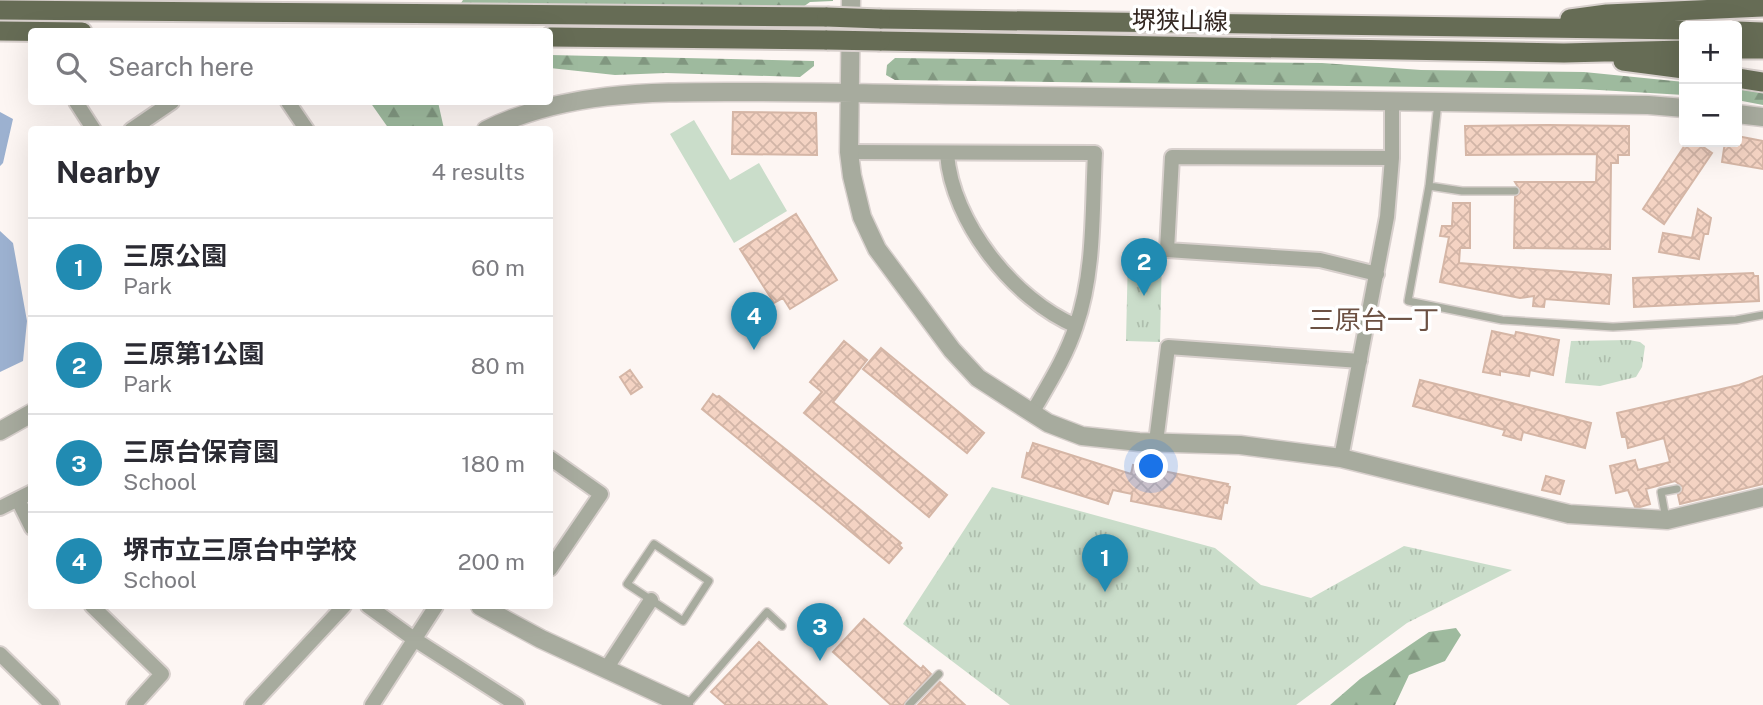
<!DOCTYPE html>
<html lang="en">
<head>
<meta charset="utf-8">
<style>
	body { margin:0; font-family:"Public Sans","Noto Sans JP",sans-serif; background:#f7f7f7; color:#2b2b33 }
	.controls { position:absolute; right:21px; top:21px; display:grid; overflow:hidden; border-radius:7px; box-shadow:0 7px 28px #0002 }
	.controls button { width:63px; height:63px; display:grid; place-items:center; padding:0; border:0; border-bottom:2px solid #e1e1e2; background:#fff; color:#2b2b33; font:35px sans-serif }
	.you { position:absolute; left:1152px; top:467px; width:24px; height:24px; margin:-18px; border:5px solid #fff; border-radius:50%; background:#1a73e8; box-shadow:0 0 0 10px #1a73e833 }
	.badge { display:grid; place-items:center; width:46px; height:46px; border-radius:50%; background:#218bb2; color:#fff; font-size:23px; font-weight:700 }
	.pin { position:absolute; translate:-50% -58px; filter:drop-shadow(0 2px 4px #0008) }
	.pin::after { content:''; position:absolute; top:37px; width:24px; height:21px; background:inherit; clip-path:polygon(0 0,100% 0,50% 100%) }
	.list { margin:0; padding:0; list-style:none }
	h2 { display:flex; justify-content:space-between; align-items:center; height:91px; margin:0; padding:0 28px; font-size:30px }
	h2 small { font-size:23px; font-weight:400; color:#7c7c81 }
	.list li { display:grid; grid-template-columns:46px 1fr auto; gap:21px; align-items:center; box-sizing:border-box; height:98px; padding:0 28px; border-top:2px solid #e1e1e2 }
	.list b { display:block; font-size:26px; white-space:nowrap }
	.list p { margin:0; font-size:23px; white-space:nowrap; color:#7c7c81 }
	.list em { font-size:23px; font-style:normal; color:#7c7c81 }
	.icon { flex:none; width:38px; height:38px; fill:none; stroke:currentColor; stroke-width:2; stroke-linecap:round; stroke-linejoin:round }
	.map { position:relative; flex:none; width:1763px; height:705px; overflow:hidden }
	.search { position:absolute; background:#fff; box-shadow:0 7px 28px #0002; left:28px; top:28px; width:525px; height:77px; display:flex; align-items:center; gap:18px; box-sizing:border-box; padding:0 24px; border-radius:7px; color:#7c7c81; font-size:26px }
	.panel { position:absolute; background:#fff; box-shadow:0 7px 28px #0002; left:28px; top:126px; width:525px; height:483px; border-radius:7px }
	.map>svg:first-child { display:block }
	.grass { fill:#caddca }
	.forest { fill:url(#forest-firs) }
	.park { fill:url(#park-tufts) }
	.water { fill:#9cb1d0 }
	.building { fill:url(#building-cross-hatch); stroke:#d5b6a6; stroke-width:2 }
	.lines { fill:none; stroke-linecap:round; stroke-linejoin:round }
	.service-casing { stroke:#d8d0cd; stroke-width:10 }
	.minor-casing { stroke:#d8d0cd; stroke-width:18 }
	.tertiary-casing { stroke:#d8d0cd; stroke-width:21 }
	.primary-casing { stroke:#d8d0cd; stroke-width:23 }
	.service { stroke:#a7ab9e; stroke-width:7 }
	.minor { stroke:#a7ab9e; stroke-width:14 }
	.tertiary { stroke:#a7ab9e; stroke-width:18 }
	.primary { stroke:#666c55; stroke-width:19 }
	.primary-bridge-casing { stroke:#d8d0cd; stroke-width:23; stroke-linecap:butt }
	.primary-bridge { stroke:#666c55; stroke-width:19 }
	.labels { text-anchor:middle; stroke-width:7; stroke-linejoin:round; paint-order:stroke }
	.street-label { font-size:24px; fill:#31251f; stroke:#fff }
	.neighbourhood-label { font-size:26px; fill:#6c5143; stroke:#fff }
</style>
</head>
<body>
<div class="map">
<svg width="1763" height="705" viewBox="0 0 1763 705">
	<defs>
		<pattern id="forest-firs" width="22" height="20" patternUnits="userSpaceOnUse" patternTransform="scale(1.75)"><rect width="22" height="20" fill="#9eba9e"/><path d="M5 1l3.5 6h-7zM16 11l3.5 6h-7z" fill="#819780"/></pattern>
		<pattern id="park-tufts" width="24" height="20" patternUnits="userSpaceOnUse" patternTransform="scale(1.75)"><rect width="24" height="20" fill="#caddca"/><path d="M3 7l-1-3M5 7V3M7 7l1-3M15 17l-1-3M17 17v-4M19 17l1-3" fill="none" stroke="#aebead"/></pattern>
		<pattern id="building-cross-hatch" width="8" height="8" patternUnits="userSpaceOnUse" patternTransform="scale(1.75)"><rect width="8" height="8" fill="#f4d3c3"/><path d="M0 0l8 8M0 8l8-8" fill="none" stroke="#d2b5a7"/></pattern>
	</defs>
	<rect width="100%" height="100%" fill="#fdf6f3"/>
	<path class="grass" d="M694 120 730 180 759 163 787 211 734 243 670 134Z"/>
	<path class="forest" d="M463 0H833V1L810 2 803 7 461 3Z
		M550 55 814 61V66L800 77 666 73 615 75 550 68Z
		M895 58 1322 63 1421 70 1584 72 1684 82V95L1582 89 895 80 886 75 887 65Z
		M1737 89 1763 93V105L1737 100Z
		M370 102H438L444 129H389Z
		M1456 628 1461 635 1445 661 1409 675 1395 705H1330L1360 679 1429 632Z"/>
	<path class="park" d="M1128 254H1162L1160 342 1126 341Z
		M1629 340 1640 342 1645 346 1642 367 1636 377 1600 386 1565 383 1571 341Z
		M992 487 1215 548 1261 585 1311 598 1404 546 1512 570 1407 623 1296 705H1010L903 624Z"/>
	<path class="water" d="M0 112 13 119 3 163 0 166Z
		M0 231 13 243 27 321 23 361 0 372Z"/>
	<path class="building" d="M733 112 816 113 817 155 732 154Z
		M1548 125 1629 126V155H1618V163H1611L1610 249 1514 248 1515 197 1521 192 1515 182H1596L1597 154 1466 155 1465 126Z
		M1737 136 1763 141V169L1722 162 1725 142H1737Z
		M1687 142H1696L1712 153 1664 224 1643 209Z
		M1453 203H1470V248H1460L1459 263 1611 275 1609 304 1545 299 1544 307 1533 306 1534 296 1520 298 1440 282 1449 237 1440 236 1442 226H1452Z
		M1698 209 1711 218 1708 234H1704L1699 259 1659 252 1663 233 1692 238Z
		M796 214 837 280 790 309 783 298 774 303 740 249Z
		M1753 273 1754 276H1758L1759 301 1634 307 1633 278Z
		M1492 331 1515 336 1516 332 1559 340 1553 375 1530 370 1529 376 1500 371V375L1483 372Z
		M844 341 867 360 833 402 947 495 929 517 804 413 822 392 810 382Z
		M881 348 984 433 967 453 863 369Z
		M630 370 642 387 631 394 620 377Z
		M1763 376V484L1680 504 1678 495 1682 492 1683 487 1675 481 1646 489 1650 504 1640 507H1635L1628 490 1616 493 1610 466 1635 460 1638 470 1670 462 1664 438 1628 448 1626 437H1622L1617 413 1739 385Z
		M1420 380 1591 423 1585 448 1523 432 1521 440 1503 435 1505 430 1413 406Z
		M713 394 717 397 719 396 788 451 901 543 899 545 902 548 889 563 702 409Z
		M1033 443 1131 474 1133 465 1228 484 1227 486 1230 487 1227 503 1224 502 1221 519 1131 501 1132 494 1113 490 1108 504 1022 477 1027 453 1029 454Z
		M1546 476 1564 481 1560 494 1542 490Z
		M864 619 921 669 923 666 931 674 903 705H891L833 652Z
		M759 642 827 705H726L711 692Z
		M940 682 965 705H918Z"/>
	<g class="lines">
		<g class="service-casing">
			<path id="service" d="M1438 102 1429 186 1408 301 1502 320 1613 327 1736 320 1763 315
				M1429 186 1462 191H1515
				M1666 519 1661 492 1677 489
				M654 544 709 581 683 621 627 584Z
				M687 705 767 612 782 626
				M909 705 939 674"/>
		</g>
		<g class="minor-casing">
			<path id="minor" d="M76 102 94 130
				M288 102 307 130
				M131 130 172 102
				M849 152 1095 153C1092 209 1095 272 1076 326 1066 357 1048 385 1032 413
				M947 154C952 222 1014 300 1076 326
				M1377 274 1320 260 1167 250 1172 157 1392 158
				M1156 442 1168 347 1360 361
				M550 458 601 494 550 569
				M1341 458 1387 217 1392 158V101
				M18 500 32 528
				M0 508 32 492
				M92 606 162 674 134 705
				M368 606 414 639 517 705
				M0 654 52 705
				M606 669 651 600
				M252 705 344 606
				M372 705 436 606"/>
		</g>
		<g class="tertiary-casing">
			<path id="tertiary" d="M851 0 849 152 852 176 862 217 877 249 952 350 978 378 1048 423 1082 436 1139 442 1240 445 1341 458 1569 514 1667 520 1763 497
				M1737 114 1763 117
				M486 130C567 90 656 92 744 92 819 92 893 94 967 95 1194 98 1421 102 1648 105L1684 108
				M0 431 32 413
				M480 606 541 639 684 705"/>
		</g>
		<g class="primary-casing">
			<path id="primary" d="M0 10 827 17
				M880 19 1684 30
				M1570 19 1607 14 1763 7
				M0 31 82 32
				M1737 31 1763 32
				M550 37 827 40
				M880 41 1564 53 1684 50
				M1737 49H1763
				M1623 61 1684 69
				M1737 78 1763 82"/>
		</g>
		<use href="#service" class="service"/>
		<use href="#minor" class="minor"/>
		<use href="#tertiary" class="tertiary"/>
		<use href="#primary" class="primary"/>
		<g class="primary-bridge-casing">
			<path id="primary-bridge" d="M827 17 880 19
				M827 40 880 41"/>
		</g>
		<use href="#primary-bridge" class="primary-bridge"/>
	</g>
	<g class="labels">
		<g class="street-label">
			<text transform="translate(1180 21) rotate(1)" y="8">堺狭山線</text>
		</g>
		<g class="neighbourhood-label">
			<text x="1374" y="329">三原台一丁</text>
		</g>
	</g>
</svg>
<div class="controls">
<button>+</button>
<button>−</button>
</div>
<div class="you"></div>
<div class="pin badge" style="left:1105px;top:592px">1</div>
<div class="pin badge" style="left:1144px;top:296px">2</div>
<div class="pin badge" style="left:820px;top:661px">3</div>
<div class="pin badge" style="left:754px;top:350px">4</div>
<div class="search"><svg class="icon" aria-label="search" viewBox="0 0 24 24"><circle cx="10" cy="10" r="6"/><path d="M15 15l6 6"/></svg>Search here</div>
<section class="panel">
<h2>Nearby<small>4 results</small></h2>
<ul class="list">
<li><span class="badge">1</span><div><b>三原公園</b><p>Park</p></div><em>60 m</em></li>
<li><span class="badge">2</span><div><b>三原第1公園</b><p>Park</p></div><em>80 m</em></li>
<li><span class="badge">3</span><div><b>三原台保育園</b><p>School</p></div><em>180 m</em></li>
<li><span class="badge">4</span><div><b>堺市立三原台中学校</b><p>School</p></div><em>200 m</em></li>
</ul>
</section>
</div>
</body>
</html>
